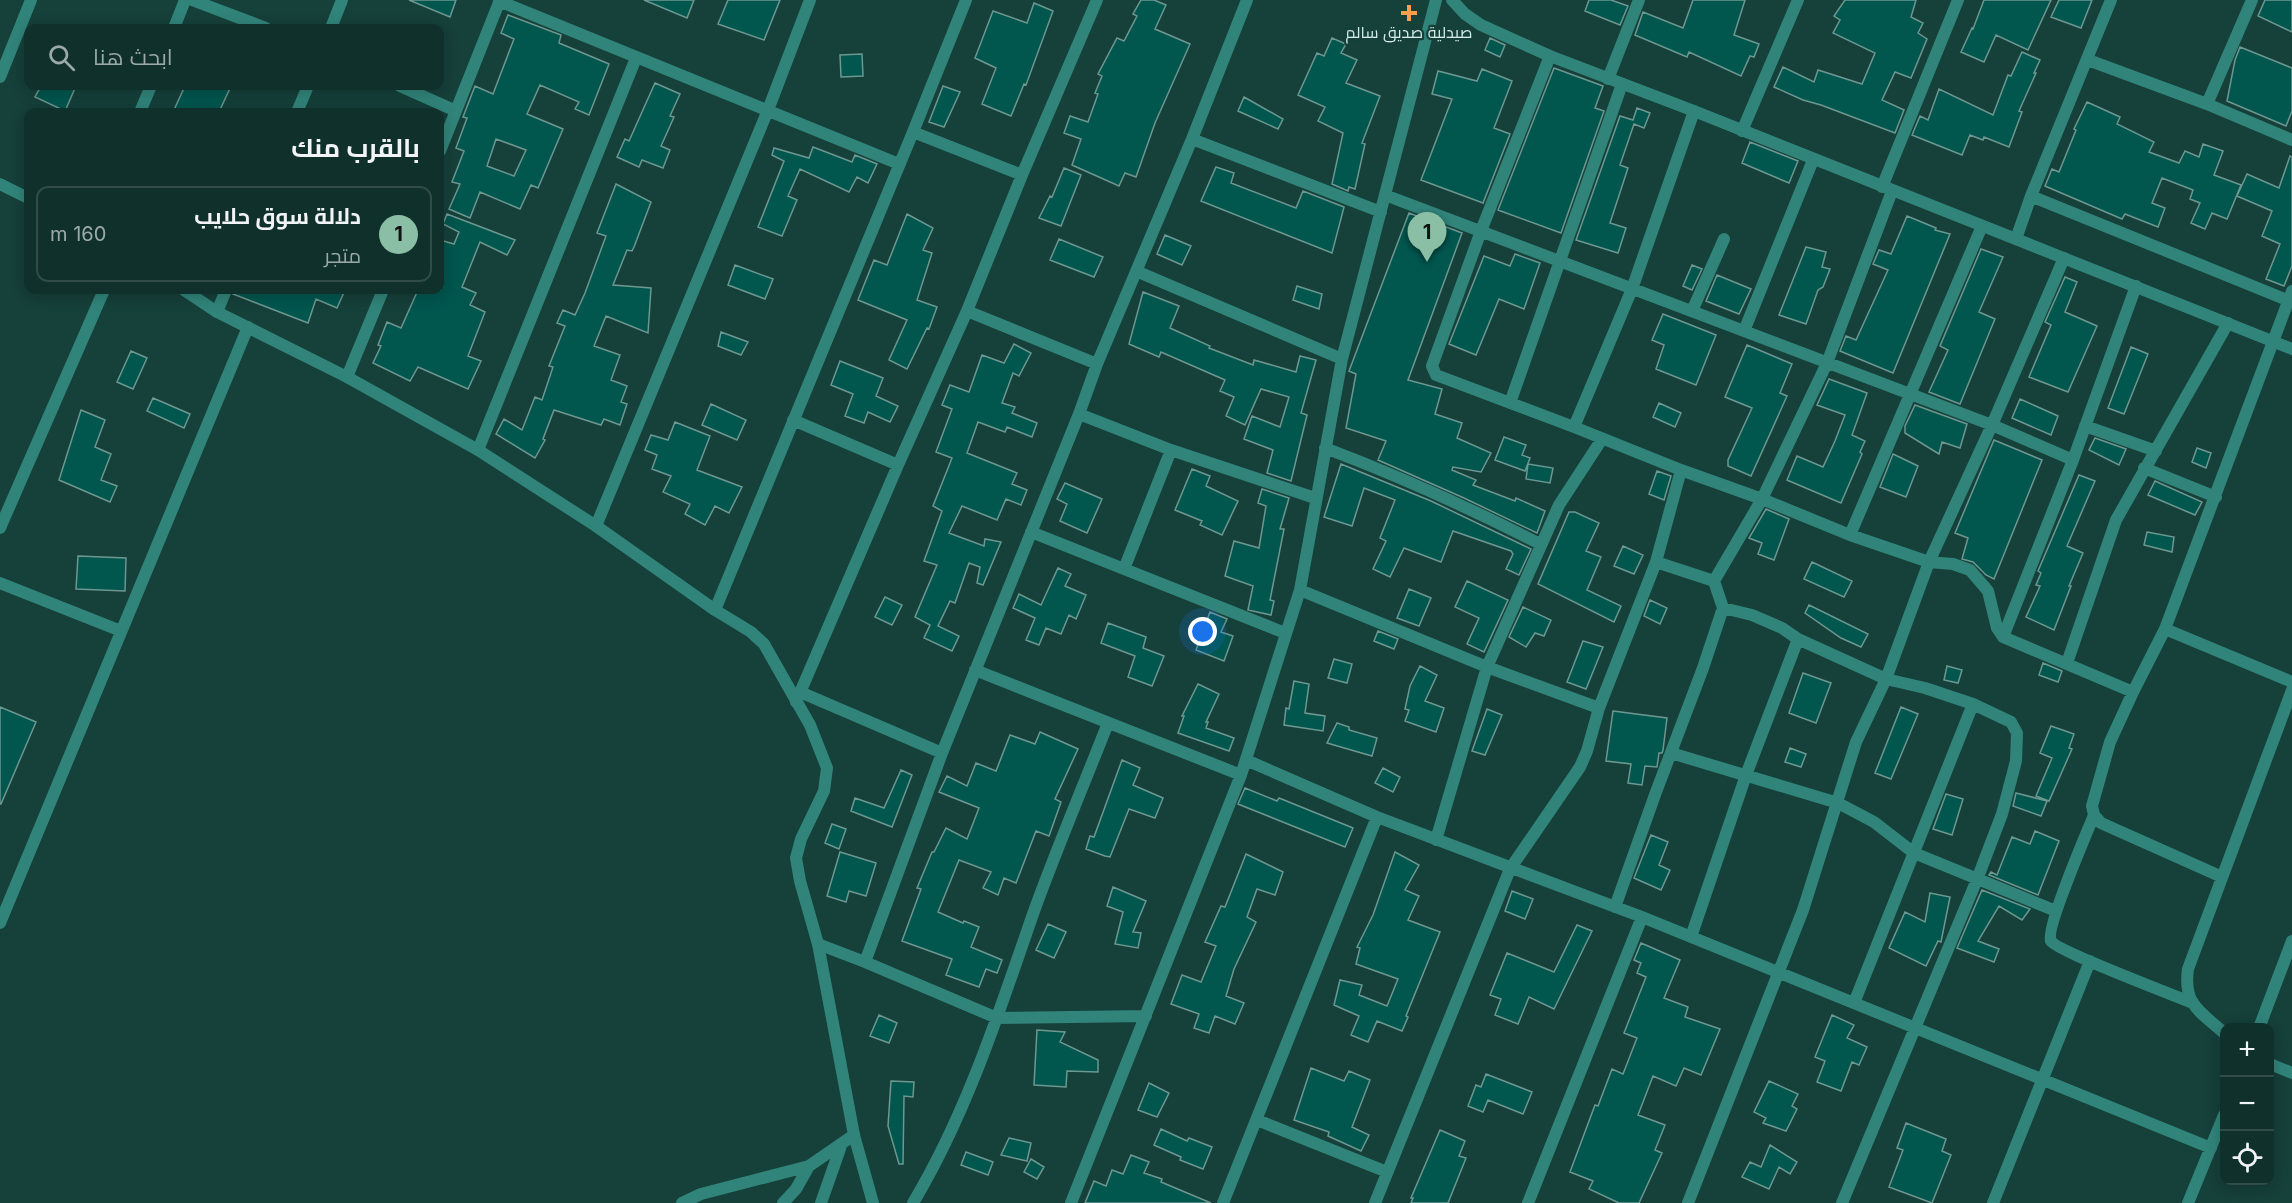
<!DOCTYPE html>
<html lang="ar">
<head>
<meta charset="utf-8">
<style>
	body { margin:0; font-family:Inter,Cairo,sans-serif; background:#193834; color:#f1f3f6; direction:rtl }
	.controls { position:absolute; right:18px; bottom:18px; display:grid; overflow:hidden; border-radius:12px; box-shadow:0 3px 15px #0003 }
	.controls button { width:54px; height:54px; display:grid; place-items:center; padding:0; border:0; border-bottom:2px solid #304b48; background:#10302c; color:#f1f3f6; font:30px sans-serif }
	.you { position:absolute; left:1203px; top:632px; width:21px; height:21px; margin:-15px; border:4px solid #fff; border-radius:50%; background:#1a73e8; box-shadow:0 0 0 9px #1a73e833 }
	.badge { display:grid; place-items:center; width:39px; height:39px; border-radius:50%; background:#8abfa5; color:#111; font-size:20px; font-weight:700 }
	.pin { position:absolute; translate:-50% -50px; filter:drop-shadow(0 2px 3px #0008) }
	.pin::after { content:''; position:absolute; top:32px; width:21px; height:18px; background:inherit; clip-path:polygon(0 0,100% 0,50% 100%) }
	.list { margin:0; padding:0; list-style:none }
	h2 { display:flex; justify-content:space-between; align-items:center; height:78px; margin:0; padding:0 24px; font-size:26px }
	h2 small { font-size:20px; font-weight:400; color:#9ca9a9 }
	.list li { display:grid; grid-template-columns:39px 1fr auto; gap:18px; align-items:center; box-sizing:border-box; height:96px; margin:0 12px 12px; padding:0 12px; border:2px solid #304b48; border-radius:12px }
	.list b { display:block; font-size:22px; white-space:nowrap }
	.list p { margin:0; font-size:20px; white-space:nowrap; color:#9ca9a9 }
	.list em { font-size:20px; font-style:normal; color:#9ca9a9 }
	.icon { flex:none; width:33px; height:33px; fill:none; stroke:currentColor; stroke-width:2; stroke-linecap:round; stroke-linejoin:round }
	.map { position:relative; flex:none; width:2292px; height:1203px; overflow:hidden; direction:ltr }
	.search { position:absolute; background:#10302c; box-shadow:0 3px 15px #0003; left:24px; top:24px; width:420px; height:66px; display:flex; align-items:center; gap:15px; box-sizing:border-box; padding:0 21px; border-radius:12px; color:#9ca9a9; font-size:22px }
	.panel { position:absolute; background:#10302c; box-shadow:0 3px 15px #0003; left:24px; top:108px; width:420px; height:186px; border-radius:12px; direction:rtl }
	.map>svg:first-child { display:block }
	.building { fill:#01564e; stroke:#6d9790; stroke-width:1.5; fill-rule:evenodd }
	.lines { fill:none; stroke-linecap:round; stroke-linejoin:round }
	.minor { stroke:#31847a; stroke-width:12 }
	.tertiary { stroke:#31847a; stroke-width:12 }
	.poi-dot { fill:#f99f4d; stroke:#16403a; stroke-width:2 }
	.labels { text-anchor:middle; stroke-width:4.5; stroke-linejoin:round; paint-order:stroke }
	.poi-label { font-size:16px; fill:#d5ebe7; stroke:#16403a }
</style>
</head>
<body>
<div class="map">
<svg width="2292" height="1203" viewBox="0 0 2292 1203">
	<rect width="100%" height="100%" fill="#16403a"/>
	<path class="building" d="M409 0H456L450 17Z
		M644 0H694L687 18Z
		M728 0H780L764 40 718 24Z
		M1141 0H1154L1166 5 1155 29 1190 44 1155 123 1136 177 1125 173 1119 186 1072 165 1081 139 1064 133 1070 116 1088 122 1098 94 1095 93 1102 76 1098 74 1117 38 1124 41 1137 16 1133 14Z
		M1589 0H1611L1628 6 1620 25 1585 11Z
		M1693 0H1745L1734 35 1759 44 1754 57 1750 56 1741 76 1689 52 1687 57 1635 35 1643 12 1683 28Z
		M1845 0H1916L1911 17 1923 23 1918 33 1927 39 1911 78 1895 72 1882 100 1904 110 1895 133 1821 105 1803 100 1774 87 1783 67 1814 82 1818 70 1862 84 1875 53 1833 33 1840 20 1834 16Z
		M1984 0H2051L2028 50 1996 35 1984 62 1961 52 1972 28 1973 29Z
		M2059 0H2092L2081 28 2051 17Z
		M2265 0H2292V32L2258 16Z
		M1034 3 1053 11 1026 85 1024 84 1011 116 982 104 996 68 975 58 993 11 1027 23Z
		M508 15 561 35 559 43 609 64 589 115 575 109 579 102 540 85 527 114 563 129 538 188 531 185 520 209 480 192 470 218 449 209 460 184 452 182 464 151 456 148 467 118 463 117 475 86 493 94 514 39 501 33ZM496 139 526 150 514 176 487 166Z
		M1332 38 1346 44 1341 53 1357 60 1346 83 1380 96 1362 143 1365 144 1355 189 1349 187 1348 191 1332 184 1343 133 1318 121 1325 107 1298 95 1317 53 1324 56Z
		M1490 38 1505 45 1500 57 1485 50Z
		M2240 47 2292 68V111L2286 126 2227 101 2235 60Z
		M2022 52 2040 60 2034 73H2036L2019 111 2022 112 2009 147 1984 137 1983 140 1970 135 1962 155 1912 135 1920 116 1928 120 1939 89 1993 115 2008 75 2011 76Z
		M862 54 863 76 841 77 840 55Z
		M1554 68 1603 86 1595 108 1604 111 1561 233 1498 210Z
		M1482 69 1512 81 1494 128 1510 134 1483 203 1421 180 1452 99 1432 94 1438 71 1477 81Z
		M655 83 680 94 670 116 674 117 661 146 670 150 663 168 642 160 639 167 617 157 625 139 629 141Z
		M41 86H76L65 111 35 97Z
		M185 86H231L219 112H173Z
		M943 86 960 92 944 127 929 122Z
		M1244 97 1283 119 1278 129 1238 111Z
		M2087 102 2120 117 2117 124 2154 142 2149 152 2179 163 2185 151 2199 157 2203 144 2223 151 2214 175 2241 185 2227 219 2212 213 2205 229 2191 223 2200 203 2190 199 2193 190 2162 178 2152 203 2165 208 2158 227 2125 214 2122 219 2045 186 2052 169 2059 172 2076 130 2074 129Z
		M1637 108 1650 113 1644 128 1634 124 1620 165 1628 168 1610 223 1626 228 1618 253 1576 240 1620 116 1633 120Z
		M1750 142 1798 161 1789 183 1742 163Z
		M813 147 852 162 855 155 877 164 868 183 857 177 849 192 800 169 788 196 797 200 782 236 758 227 784 161 772 155 774 148 809 158Z
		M2290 156 2292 157V266L2284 286 2266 279 2280 244 2262 236 2272 211 2237 196 2247 174 2279 188Z
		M1216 167 1234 173 1231 183 1296 208 1303 191 1344 207 1332 253 1201 201Z
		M1064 168 1081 175 1061 226 1039 218 1050 196 1052 197Z
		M616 184 651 202 634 247 632 251 627 250 613 285 651 288 648 333 606 316 594 346 620 355 611 380 627 386 621 402 627 404 620 425 604 419 601 425 554 410 543 439 545 440 535 458 496 434 504 419 522 430 535 397 542 400 553 367 549 366 565 326 557 323 563 310 575 315 585 293 606 236 597 233Z
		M1409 213 1462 233 1408 380 1442 389 1435 414 1462 423 1457 438 1491 453 1481 472 1453 467 1452 470 1476 480 1473 485 1515 501 1516 498 1545 511 1537 533 1464 498 1378 460 1386 441 1346 428 1356 374 1349 371Z
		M447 214 515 240 507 255 480 242 462 287 476 293 470 305 485 312 468 356 481 361 468 389 418 367 410 381 373 363 381 346 378 345 387 322 401 328 418 290H440V240L454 244 459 232 443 224Z
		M907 214 933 228 923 250 932 253 917 300 937 307 929 329 927 328 907 369 889 360 907 320 858 300 874 260 887 265Z
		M1907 216 1936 228 1935 230 1950 234 1893 373 1840 351 1846 336 1856 340 1888 270 1873 264 1879 250 1891 254Z
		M1165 235 1191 246 1182 265 1157 254Z
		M1059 239 1103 257 1094 277 1050 260Z
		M1806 247 1826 252 1822 267 1830 269 1823 287 1818 290 1806 324 1779 315Z
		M1981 249 2003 257 1979 312 1995 319 1960 404 1929 392 1948 350 1940 346Z
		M1515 254 1540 263 1524 309 1499 299 1476 355 1449 344 1484 256 1510 266Z
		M735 265 773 279 765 299 728 285Z
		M1692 265 1702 269 1692 290 1683 286Z
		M1717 275 1751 289 1739 314 1706 301Z
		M2065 277 2077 282 2065 312 2097 326 2068 392 2029 377 2051 325 2045 322Z
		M1297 286 1322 294 1319 309 1293 300Z
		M234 290H345L337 308 316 299 308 323 233 294Z
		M1143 292 1179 306 1170 328 1210 346 1209 348 1253 365 1254 360 1296 372 1300 356 1316 360 1301 413 1307 415 1291 481 1267 473 1273 450 1244 439 1252 416 1280 427 1289 397 1261 389 1245 425 1226 416 1234 397 1220 391 1225 380 1161 352 1159 357 1129 344Z
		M1663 314 1716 335 1696 385 1656 369 1664 345 1652 340Z
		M721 332 748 342 741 355 718 346Z
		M1014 344 1031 353 1019 376 1013 373 1002 403 1015 407 1012 413 1037 423 1032 437 1007 427 1005 432 978 422 967 453 1017 473 1012 484 1027 490 1021 505 1006 499 997 520 962 506 949 533 984 546 985 539 1001 542 983 585 977 583 980 567 969 563 955 603 950 601 938 626 959 636 952 651 924 638 930 625 915 617 937 565 924 561 942 511 933 506 952 458 936 452 952 409 942 405 950 385 969 392 982 355 1004 363Z
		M1747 345 1792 364 1780 393 1787 396 1751 476 1728 466V460L1752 408 1725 397Z
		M2131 347 2148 354 2124 414 2108 408Z
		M131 351 147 358 133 389 117 382Z
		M840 361 883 378 876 396 898 406 890 422 868 412 864 423 845 416 853 394 831 385Z
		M1829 379 1867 393 1852 435 1865 441 1860 452 1862 454 1841 503 1787 480 1797 456 1823 467 1835 441 1845 415 1817 405Z
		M153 398 190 414 184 428 147 411Z
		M2020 399 2058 416 2051 435 2012 418Z
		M1659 403 1681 413 1675 427 1653 417Z
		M711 404 746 420 737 440 702 425Z
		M1915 405 1967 424 1960 448 1942 442 1939 454 1905 433V426Z
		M81 410 105 420 95 447 111 454 101 480 117 486 110 502 59 480Z
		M675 422 710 436 697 470 742 487 729 513 715 506 705 525 685 514 690 504 663 492 671 476 652 469 657 455 645 450 651 435 668 440Z
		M1504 437 1526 445 1522 455 1530 458 1525 471 1495 460Z
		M2095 438 2126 449 2119 465 2089 450Z
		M1994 440 2042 460 1994 579 1986 575 1973 562 1962 559 1968 538 1955 533Z
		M2197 448 2211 453 2206 468 2192 462Z
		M1893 454 1918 466 1906 497 1880 487Z
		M1341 464 1431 501 1531 549 1519 575 1506 569 1513 554 1511 551 1453 531 1441 562 1404 548 1390 577 1373 569 1386 541 1380 538 1395 500 1364 488 1352 526 1324 517Z
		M1528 464 1553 468 1550 483 1526 479Z
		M1192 469 1210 476 1206 486 1238 501 1222 535 1200 525 1202 521 1175 510Z
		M1657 471 1671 476 1664 500 1649 494Z
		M2079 475 2095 481 2067 546 2083 553 2069 586H2071L2054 630 2026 617 2040 586 2036 585 2041 573 2038 571Z
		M2155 481 2202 502 2195 515 2148 495Z
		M1065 483 1102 499 1087 533 1060 521 1067 504 1057 499Z
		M1262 489 1289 498 1280 529H1284L1270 600 1274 601 1271 615 1248 610 1253 586 1225 576 1234 541 1259 548 1266 506 1258 503Z
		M1766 509 1789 519 1774 560 1758 554 1762 543 1749 538Z
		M1569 512H1575L1599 523 1586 551 1601 557 1587 590 1621 606 1614 622 1538 584Z
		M2147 532 2174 537 2172 552 2144 545Z
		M1623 546 1643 555 1634 574 1614 566Z
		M78 556 126 558 125 591 76 589Z
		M1812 562 1852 581 1844 597 1804 579Z
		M1058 568 1071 574 1065 586 1086 595 1076 619 1069 615 1061 634 1046 628 1039 645 1026 640 1035 618 1013 608 1019 594 1041 605Z
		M1467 581 1508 600 1484 652 1467 644 1479 618 1455 607Z
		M1409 589 1431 598 1419 626 1397 618Z
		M885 597 902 605 892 625 875 617Z
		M1650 600 1667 608 1660 624 1644 616Z
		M1809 605 1868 634 1861 647 1841 638 1805 613Z
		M1523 607 1551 620 1544 636 1535 633 1526 647 1509 637Z
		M1210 612 1227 619 1221 632 1233 636 1224 661 1196 650Z
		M1108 623 1146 637 1143 648 1164 656 1152 686 1128 677 1135 656 1101 643Z
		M1378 631 1398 639 1394 649 1374 641Z
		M1583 641 1603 647 1586 689 1567 682Z
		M1334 659 1352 664 1347 683 1328 678Z
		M2043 663 2062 671 2058 682 2039 675Z
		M1420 666 1437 675 1425 701 1444 708 1436 732 1405 721 1409 710 1405 709 1410 686Z
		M1947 666 1962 670 1958 683 1944 680Z
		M1803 673 1831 683 1816 723 1789 713Z
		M1294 681 1309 684 1305 713 1325 716 1323 731 1284 725 1286 708 1289 709Z
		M1198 684 1219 694 1206 722H1208L1206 728 1234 738 1229 751 1178 733 1184 716H1182Z
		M0 707 36 722 1 804H0Z
		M1901 707 1918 714 1891 779 1875 773Z
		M1487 709 1502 715 1485 755 1472 751Z
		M1613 711 1667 718 1663 750 1662 753H1659L1657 767 1645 766 1642 785 1628 783 1631 764 1606 761Z
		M1337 723 1349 727V730L1377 738 1372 756 1327 743Z
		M2051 726 2074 734 2069 748 2072 749 2049 801 2036 796 2052 758 2040 753Z
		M1040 732 1078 749 1055 799 1061 802 1049 836 1036 831 1016 883 1004 878 998 895 983 888 991 872 959 860 938 912 963 923 964 921 979 927 971 947 1002 960 997 973 986 969 979 987 946 975 952 959 902 941 921 889 917 888 932 852H934L946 828 967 839 979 808 939 792 947 776 967 786 976 763 996 771 1010 735 1035 744Z
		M1790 748 1806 754 1801 767 1785 762Z
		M1122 760 1140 768 1133 785 1163 798 1155 818 1129 809 1110 857 1105 856 1086 849 1090 836 1094 837Z
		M1383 768 1400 777 1393 792 1375 783Z
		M901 770 912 775 892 827 851 811 855 798 884 808Z
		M1245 788 1277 801 1279 798 1353 828 1345 847 1238 804Z
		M2016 793 2047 801 2041 816 2013 806Z
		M1946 794 1963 799 1952 835 1933 829Z
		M832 824 846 829 839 849 825 843Z
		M2035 831 2059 841 2038 895 1989 875 1991 872 1997 875 2012 837 2030 844Z
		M1651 835 1668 842 1659 865 1670 870 1661 890 1634 878Z
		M840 852 876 863 866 896 849 891 846 902 827 896Z
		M1395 852 1419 865 1405 890 1419 896 1408 920 1440 932 1406 1016 1408 1017 1402 1031 1377 1021 1368 1042 1351 1035 1359 1016 1334 1005 1340 980 1362 985 1359 995 1387 1006 1398 979 1356 964 1360 948 1357 947 1373 915Z
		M1246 854 1283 872 1275 895 1257 889 1247 917 1256 922 1234 969 1226 996 1244 1003 1235 1024 1215 1016 1209 1033 1194 1028 1199 1014 1171 1004 1182 975 1201 982 1216 946 1205 942 1221 906 1225 907Z
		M1113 887 1146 901 1133 932 1141 933 1138 948 1115 944 1123 912 1107 906Z
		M1982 890 2030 909 2022 920 1999 906 1978 941 1999 949 1994 962 1957 948Z
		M1512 891 1533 899 1525 919 1505 911Z
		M1930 893 1950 897 1941 942 1938 941 1926 966 1889 948 1905 912 1925 922Z
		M1048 924 1066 932 1054 958 1036 950Z
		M1577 925 1592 931 1554 1009 1529 997 1518 1024 1495 1015 1501 999 1490 995 1507 953 1554 972Z
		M1641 943 1680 960 1664 998 1688 1007 1685 1017 1720 1029 1701 1075 1684 1068 1676 1086 1653 1076 1638 1115 1665 1125 1655 1150 1662 1153 1639 1203H1619L1589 1189 1593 1181 1570 1172 1595 1105 1598 1106 1612 1069 1623 1074 1637 1038 1624 1033 1646 977 1637 973 1641 963 1634 960Z
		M879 1015 897 1023 889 1043 870 1036Z
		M1832 1015 1854 1025 1847 1038 1867 1047 1859 1065 1852 1062 1841 1091 1817 1082 1825 1061 1815 1057Z
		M1037 1030 1065 1032 1060 1042 1098 1060V1072L1067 1071 1066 1087 1034 1085Z
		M1311 1068 1344 1081 1349 1071 1370 1080 1352 1127 1369 1135 1361 1151 1328 1136 1329 1132 1294 1120Z
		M1486 1074 1532 1092 1523 1114 1488 1100 1483 1112 1468 1106 1476 1085 1481 1087Z
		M891 1081 914 1082 913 1097 904 1096 903 1164H899L888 1126Z
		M1769 1081 1798 1094 1792 1106 1797 1109 1786 1131 1763 1123 1766 1118 1754 1112Z
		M1149 1083 1169 1093 1157 1117 1138 1110Z
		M1906 1123 1946 1139 1942 1151 1951 1155 1932 1203 1889 1187 1903 1150 1897 1148Z
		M1161 1129 1187 1141 1189 1138 1212 1147 1203 1169 1180 1160 1181 1157 1154 1145Z
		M1440 1130 1465 1141 1459 1156 1466 1158 1448 1203H1411L1413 1198H1411Z
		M1009 1138 1031 1143 1027 1161 1001 1155Z
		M1770 1145 1797 1162 1790 1174 1779 1167 1769 1189 1742 1177 1750 1162 1761 1167Z
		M966 1152 993 1162 988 1175 961 1165Z
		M1131 1155 1149 1162 1144 1173 1162 1179 1161 1182 1211 1203H1085L1094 1181 1106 1186 1112 1170 1123 1174Z
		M1031 1159 1044 1167 1037 1179 1024 1172Z"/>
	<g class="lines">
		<path class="minor" d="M192 0 266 28
			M499 1 899 164
			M174 28 185 0
			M331 28 342 0
			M1550 56 1481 231 1432 366 1436 375 1574 427 1681 470 1762 499 1850 535 1929 562 1953 564 1970 570 1988 591 1997 628 2003 637 2133 692 2165 629 2292 291
			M2088 60 2207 104 2292 140
			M0 77 31 0
			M1608 79 1639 0
			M400 86 456 111
			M2207 104 2252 0
			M140 112 151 86
			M297 112 308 86
			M1742 131 1798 0
			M913 132 1022 175
			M1192 139 1381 212
			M440 151 500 0
			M1882 187 1958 0
			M1385 195 1992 425 2073 460
			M2031 196 2292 302
			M2016 239 2031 196 2111 0
			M1136 271 1342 359
			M967 311 1097 364
			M1692 311 1724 239
			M217 312 226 290
			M1744 331 1813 160
			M347 377 383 290
			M1510 403 1622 84
			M1079 414 1171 450 1315 498
			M793 420 898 465
			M2085 426 2156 451
			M1574 427 1632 289 1694 111
			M1325 448C1399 476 1470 508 1540 544
			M478 450 636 58
			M2144 468 2216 497
			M596 526 768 110 810 0
			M0 528 104 290
			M1031 532 1285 633
			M1850 535 1982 226
			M1656 562 1714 581 1762 499 1827 363 1892 191
			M1124 569 1171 450
			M0 583 121 631
			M1300 590 1487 667 1599 708
			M1723 608 1752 615 1782 628 1798 639 1886 679 1925 688 1973 704 2011 722 2017 733 2016 761 2002 814 1978 877 1842 1203
			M715 610 913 132 966 0
			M2165 629 2292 682
			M2003 637 2073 460 2136 286
			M2067 663 2116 520 2228 323
			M975 670 1241 775
			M800 692 942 753
			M2133 692 2110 742 2092 806 2094 815 2101 823 2222 877
			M796 702 898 465 967 311 1022 175 1097 0
			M1671 753 1838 803 1874 822 1914 853 2056 911
			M1246 760 1377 817 1642 917 2211 1148
			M2094 815C2087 832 2045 930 2051 941 2057 951 2171 994 2190 1002
			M1436 840 1487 667 1559 505 1602 439
			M1615 907 1656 792 1703 668 1723 608 1714 581
			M0 923 248 327
			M1691 937 1746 775 1798 639
			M818 944 865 962
			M1854 1003 1973 704
			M1146 1016 997 1018 865 962 942 753 1079 414 1097 364 1192 139 1247 0
			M2259 1028 2292 941
			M2224 1033C2200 1011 2183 1005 2188 969L2292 690
			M2270 1064 2292 1073
			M1257 1120 1387 1172
			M682 1203 701 1194 809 1166 854 1135
			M783 1203 796 1189 809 1166
			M821 1203 841 1146
			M913 1203C967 1113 999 1012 1033 914 1056 850 1083 787 1108 723
			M1071 1203 1241 775 1300 590 1342 359 1436 0
			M1223 1203 1377 817
			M1375 1203 1510 869 1580 767 1587 751 1599 708 1656 562 1681 470
			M1528 1203 1642 917
			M1688 1203 1803 910 1856 742 1886 679 1929 562 1992 425 2064 258
			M1993 1203 2090 961
			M2188 1203 2224 1115"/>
		<path class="tertiary" d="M1452 0 1465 14 1481 25 1550 56 1694 111 2292 349
			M0 184 28 198
			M184 290 217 312 347 377 478 450 596 526 715 610 751 632 764 644 810 725 827 768 824 791 801 839 796 858 800 881 818 944 854 1135 873 1203"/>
	</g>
	<path class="poi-dot" d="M1406 4h6v6h6v6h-6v6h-6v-6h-6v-6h6z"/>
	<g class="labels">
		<g class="poi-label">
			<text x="1409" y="38">صيدلية صديق سالم</text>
		</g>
	</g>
</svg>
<div class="controls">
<button>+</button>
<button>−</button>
<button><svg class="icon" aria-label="locate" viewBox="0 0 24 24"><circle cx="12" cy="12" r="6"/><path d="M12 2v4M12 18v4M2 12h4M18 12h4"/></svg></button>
</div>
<div class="you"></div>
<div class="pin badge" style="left:1427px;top:262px">1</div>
<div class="search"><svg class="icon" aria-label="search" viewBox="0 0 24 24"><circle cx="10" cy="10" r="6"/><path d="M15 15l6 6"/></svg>ابحث هنا</div>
<section class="panel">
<h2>بالقرب منك<small></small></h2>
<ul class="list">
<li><span class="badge">1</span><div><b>دلالة سوق حلايب</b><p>متجر</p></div><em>160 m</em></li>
</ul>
</section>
</div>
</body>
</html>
